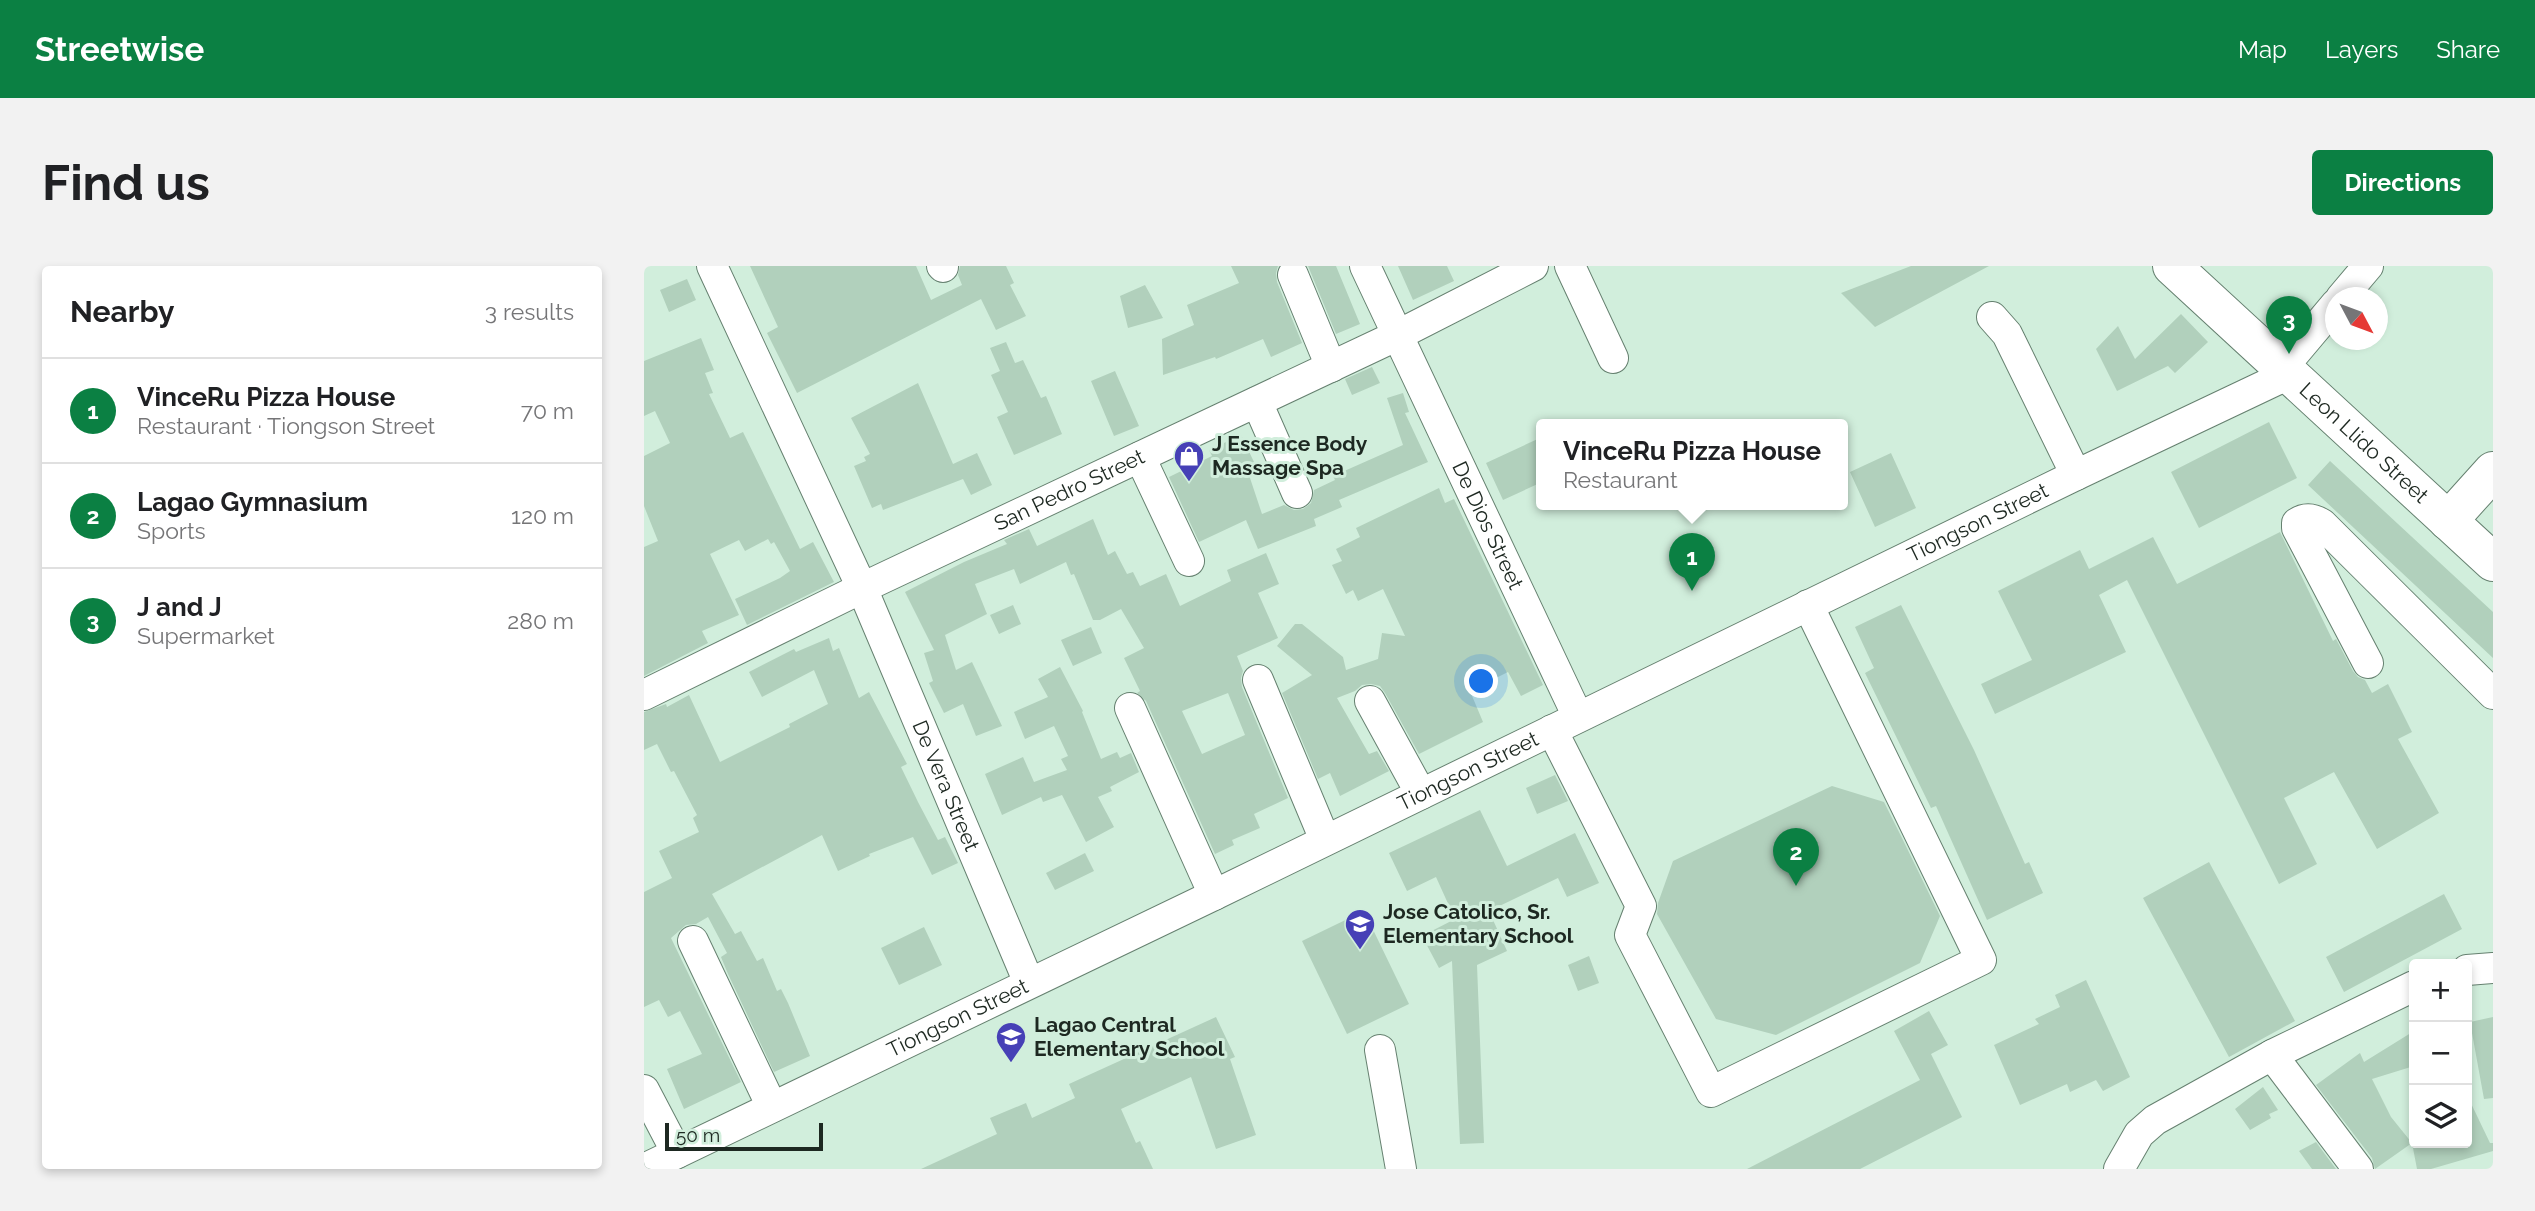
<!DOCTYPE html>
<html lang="en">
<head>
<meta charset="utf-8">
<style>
	body { margin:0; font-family:Raleway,sans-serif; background:#f2f2f2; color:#202124 }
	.controls { position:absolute; right:21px; bottom:21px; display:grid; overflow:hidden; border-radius:7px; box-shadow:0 4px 10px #0003 }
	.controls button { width:63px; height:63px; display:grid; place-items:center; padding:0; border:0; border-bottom:2px solid #e0e0e0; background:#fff; color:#202124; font:35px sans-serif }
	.compass { position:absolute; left:1681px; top:21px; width:63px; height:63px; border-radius:50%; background:#fff; box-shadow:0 4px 10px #0003; rotate:131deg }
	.scale { position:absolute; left:21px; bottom:18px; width:158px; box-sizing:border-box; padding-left:7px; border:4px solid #1d2821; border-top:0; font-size:19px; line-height:24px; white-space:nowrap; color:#1d2821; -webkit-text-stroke:5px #d1eedc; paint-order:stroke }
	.you { position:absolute; left:838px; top:416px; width:24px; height:24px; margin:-18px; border:5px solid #fff; border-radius:50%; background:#1a73e8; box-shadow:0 0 0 10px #1a73e833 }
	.badge { display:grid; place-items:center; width:46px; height:46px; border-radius:50%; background:#0b8043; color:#fff; font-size:23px; font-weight:700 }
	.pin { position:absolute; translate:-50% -58px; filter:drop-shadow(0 2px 4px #0008) }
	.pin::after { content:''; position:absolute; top:37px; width:24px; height:21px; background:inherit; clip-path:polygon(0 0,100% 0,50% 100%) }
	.popup { position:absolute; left:892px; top:153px; width:312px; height:91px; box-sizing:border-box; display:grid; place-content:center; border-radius:7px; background:#fff; filter:drop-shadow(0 2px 5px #0005); font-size:23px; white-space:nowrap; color:#757577 }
	.popup b { font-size:26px; color:#202124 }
	.popup::after { content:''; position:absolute; left:50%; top:100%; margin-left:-14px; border:14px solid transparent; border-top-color:#fff }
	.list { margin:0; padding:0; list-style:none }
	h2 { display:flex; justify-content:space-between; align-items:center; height:91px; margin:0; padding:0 28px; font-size:30px }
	h2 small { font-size:23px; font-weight:400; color:#757577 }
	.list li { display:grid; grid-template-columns:46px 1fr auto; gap:21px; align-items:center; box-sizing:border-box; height:105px; padding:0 28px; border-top:2px solid #e0e0e0 }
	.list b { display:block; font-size:26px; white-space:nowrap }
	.list p { margin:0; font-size:23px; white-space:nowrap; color:#757577 }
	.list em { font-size:23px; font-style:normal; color:#757577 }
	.icon { flex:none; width:38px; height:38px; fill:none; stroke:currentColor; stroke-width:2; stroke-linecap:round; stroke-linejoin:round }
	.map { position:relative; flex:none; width:1849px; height:903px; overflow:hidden; border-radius:7px }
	header { display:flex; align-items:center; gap:42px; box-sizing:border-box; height:98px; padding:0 35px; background:#0b8043; color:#fff }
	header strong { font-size:33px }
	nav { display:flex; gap:38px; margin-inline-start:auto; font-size:24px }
	.intro { display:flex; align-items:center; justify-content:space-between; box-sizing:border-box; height:168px; padding:0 42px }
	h1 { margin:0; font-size:49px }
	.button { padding:18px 32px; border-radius:7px; background:#0b8043; color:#fff; font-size:24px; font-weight:700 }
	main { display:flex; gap:42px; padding:0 42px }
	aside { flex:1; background:#fff; border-radius:7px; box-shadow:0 4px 10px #0003 }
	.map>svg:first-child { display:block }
	.building { fill:#b1d0bc; fill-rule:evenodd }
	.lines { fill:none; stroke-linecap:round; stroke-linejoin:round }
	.minor-casing { stroke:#668170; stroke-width:32 }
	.major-casing { stroke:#668170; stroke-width:40 }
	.minor { stroke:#fff; stroke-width:30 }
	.major { stroke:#fff; stroke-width:38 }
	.labels { text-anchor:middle; stroke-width:6; stroke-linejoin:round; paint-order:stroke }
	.street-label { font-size:21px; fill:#1d2821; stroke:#d1eedc }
	.poi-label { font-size:21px; font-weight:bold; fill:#1d2821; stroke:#d1eedc; text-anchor:start }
</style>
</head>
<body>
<header>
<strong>Streetwise</strong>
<nav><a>Map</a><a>Layers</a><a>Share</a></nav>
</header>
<div class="intro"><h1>Find us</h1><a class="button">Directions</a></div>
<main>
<aside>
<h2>Nearby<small>3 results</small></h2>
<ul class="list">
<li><span class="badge">1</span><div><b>VinceRu Pizza House</b><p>Restaurant · Tiongson Street</p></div><em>70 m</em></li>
<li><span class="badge">2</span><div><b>Lagao Gymnasium</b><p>Sports</p></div><em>120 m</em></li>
<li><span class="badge">3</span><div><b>J and J</b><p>Supermarket</p></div><em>280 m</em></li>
</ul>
</aside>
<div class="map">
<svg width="1849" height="903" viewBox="0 0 1849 903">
	<rect width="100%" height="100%" fill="#d1eedc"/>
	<path class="building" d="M106 0H272L287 34 318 19 314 9 316 0H362L370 17 366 19 382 50 352 64 337 33 153 127 123 67 134 61Z
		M587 0H634L632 7 633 16 658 77 627 91 619 73 572 93 571 91 519 109 518 73 550 59 543 39 595 17Z
		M664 0H692L716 58 692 68Z
		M754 0H803L810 15 769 34Z
		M1267 0H1345L1231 61 1197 27Z
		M43 13 52 34 25 46 16 24Z
		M501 19 519 52 484 62 476 30Z
		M1537 48 1564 76 1531 107 1524 100 1473 125 1452 83 1474 60 1491 93Z
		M57 72 70 104 61 107 69 127 65 128 86 172 99 166 156 283 169 276 190 316 103 359 91 333 136 312 146 305 130 276 127 278 124 273 101 285 95 274 66 288 95 349 58 365 64 377 0 410V281L14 275 0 240V190L26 177 11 145 0 150V95Z
		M362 76 371 97 379 94 397 132 402 130 418 168 370 189 353 151 364 146 347 109 356 105 346 82Z
		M728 101 736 117 708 129 701 113Z
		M471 105 495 160 470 170 447 115Z
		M274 117 309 198 333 187 348 219 327 229 319 213 239 244 237 238 228 242 210 200 222 195 220 191 226 188 207 152Z
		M759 127 765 146 761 147 784 196 695 234 698 241 670 253 672 260 614 283 602 254 555 276 525 211 568 190 565 184 597 169 610 196 602 200 618 248 640 239 650 244 659 243 667 237 670 224 691 214 689 210 759 179 743 132Z
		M1625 156 1653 212 1555 262 1527 206Z
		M898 171V216L859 234 842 197Z
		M1247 187 1272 242 1231 261 1206 206Z
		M1686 195 1849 346V392L1664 219Z
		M795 222 801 237 810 233 899 419 877 430 864 406 826 425 839 456 775 488 741 427 736 420 727 418 718 419 711 425 693 432 725 488 733 485 745 505 696 530 686 507 674 513 638 427 668 409 633 380 651 358H658L699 391 702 404 734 393 738 367 761 370 739 323 714 335 709 324 702 328 688 299 698 295 692 283 716 271 712 262Z
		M449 253 464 289 471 285 483 308 489 306 496 320 522 308 536 340 587 315 583 304 622 287 635 318 614 327 634 372 593 390 599 405 597 412 598 421 644 532 610 548 616 562 588 574 590 579 571 588 502 435 493 427 496 425 480 392 500 382 477 343 456 354H449L430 308 427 309 422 296 376 318 370 303 331 318 343 348 301 369 312 404 328 396 358 460 332 470 319 438 300 447 285 417 289 415 280 387 290 384 261 326 320 296 363 278 360 274 385 263 393 280ZM584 427 601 469 558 488 538 445Z
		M1636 266 1689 375 1692 373 1709 405 1714 411 1721 414 1728 427 1744 418 1768 466 1754 473 1795 547 1733 583 1690 506 1640 532 1673 598 1635 618 1483 314 1455 329 1482 386 1351 448 1337 418 1388 394 1354 325 1436 284 1445 303 1509 271 1533 318Z
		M369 339 377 358 355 368 346 349Z
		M1257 339 1330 484 1381 598 1385 596 1399 627 1343 654 1292 540 1287 542 1221 407 1230 402 1211 361Z
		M447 361 458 387 429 400 417 374Z
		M185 372 189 385 195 382 215 432 225 426 263 498 257 501 274 536 294 574 301 571 314 597 288 609 269 571 225 588 226 590 194 605 178 569 68 628 91 668 97 665 113 695 119 692 133 725 137 723 144 737 166 790 130 806 84 708 77 691 83 687 64 651 52 658 42 659 27 672 97 816 40 843 23 803 58 788 36 745 24 751 15 734 0 741V626L28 612 15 585 55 566 49 552 53 549 30 505 27 506 13 478 0 484V446L22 438 23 441 45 429 76 496 146 461 145 458 184 438 170 404 118 431 105 406 150 383 152 386Z
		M416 401 439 445 438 446 457 493 473 486 476 492 487 487 495 506 466 521 468 525 454 531 470 561 442 576 418 529 399 536 397 531 358 549 341 508 379 491 390 516 423 504 417 493 424 490 410 460 381 473 370 446 404 431 394 413Z
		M911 509 924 535 893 548 882 522Z
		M1188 520 1240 536 1258 572 1296 650 1276 697 1132 769 1072 753 1013 648 1014 637 1029 595Z
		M836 544 863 600 931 567 955 617 923 631 914 612 845 645 863 685 833 699 840 877 816 878 808 695 795 702 778 670 811 653 792 611 763 625 745 587Z
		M441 587 450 605 411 624 402 607Z
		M1565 596 1651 755 1585 791 1499 632Z
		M1800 628 1818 663 1700 726 1682 691Z
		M720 645 765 738 703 768 658 675Z
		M280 661 298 699 255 719 237 682Z
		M945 690 955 717 934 725 924 699Z
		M1442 714 1486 811 1459 825 1452 814 1426 826 1423 818 1376 839 1350 779 1395 758 1391 753 1416 741 1411 729Z
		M1285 745 1304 779 1287 788 1318 851 1216 903H1103L1276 814 1250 765Z
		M572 751 591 791 586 793 612 869 572 883 547 811 477 843 492 877 496 875 509 903H277L353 868 346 852 382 837 388 852 431 832 425 818Z
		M1849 751V832L1840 833 1826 756Z
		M1770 765V800L1728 813 1747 851 1768 877 1731 903 1728 892 1672 819 1716 787 1720 796Z
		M1619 821 1634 844 1625 848 1627 852 1606 864 1591 843Z
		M1823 829 1846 877H1849V885L1787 903H1773L1768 877H1823Z
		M1672 876 1692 903H1668L1655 885Z"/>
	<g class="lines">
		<g class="minor-casing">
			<g id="minor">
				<path id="s1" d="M68 0 218 322 385 717"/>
				<path d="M298 0 299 1"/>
				<path id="s2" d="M721 0 934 451"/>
				<path d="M926 0 969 92"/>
				<path d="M649 9 687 101"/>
				<path d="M1697 32 1724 0"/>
				<path d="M1348 51 1363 68 1432 209"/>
				<path d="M1639 101 1692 38"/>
				<path d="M613 136 653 227"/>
				<path d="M496 191 545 295"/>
				<path d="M1724 397 1653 262V257C1662 251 1670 253 1678 258L1849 428"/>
				<path d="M614 414 681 574"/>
				<path id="s3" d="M0 429 218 322 752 70 889 0"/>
				<path d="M726 435 777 528"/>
				<path d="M486 442 570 629"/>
				<path d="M908 464 997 640 986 669 1067 826 1337 694 1164 339"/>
				<path d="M49 675 128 841"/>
				<path d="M1823 704 1849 702"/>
				<path d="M736 784 757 903"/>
				<path d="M1628 789 1714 903"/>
				<path d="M0 824 33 887"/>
				<path id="s4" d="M0 903 570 629 1432 209 1647 107"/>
				<path d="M1475 903 1495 868 1511 854 1628 789 1770 720"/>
			</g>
		</g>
		<g class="major-casing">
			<g id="major">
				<path id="s5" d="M1528 0 1849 296"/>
				<path d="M1804 255 1849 205"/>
			</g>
		</g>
		<use href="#minor" class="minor"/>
		<use href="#major" class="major"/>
	</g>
	<defs>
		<g id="shop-pin" transform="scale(1.575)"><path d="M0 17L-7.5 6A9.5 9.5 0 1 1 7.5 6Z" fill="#4640b6" stroke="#d1eedc"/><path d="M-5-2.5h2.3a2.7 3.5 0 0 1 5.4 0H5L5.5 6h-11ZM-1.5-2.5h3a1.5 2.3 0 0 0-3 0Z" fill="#fff"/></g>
		<g id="school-pin" transform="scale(1.575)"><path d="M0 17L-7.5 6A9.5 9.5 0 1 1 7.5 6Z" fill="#4640b6" stroke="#d1eedc"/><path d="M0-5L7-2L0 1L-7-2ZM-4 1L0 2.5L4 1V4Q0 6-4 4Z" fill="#fff"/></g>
	</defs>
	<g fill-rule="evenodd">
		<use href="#shop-pin" x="545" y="190"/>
		<use href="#school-pin" x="716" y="658"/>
		<use href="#school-pin" x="367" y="771"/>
	</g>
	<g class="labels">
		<g class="street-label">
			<text dy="7" stroke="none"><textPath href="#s5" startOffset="261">Leon Llido Street</textPath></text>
			<text dy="7" stroke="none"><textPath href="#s3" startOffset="472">San Pedro Street</textPath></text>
			<text dy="7" stroke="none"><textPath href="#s4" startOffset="1482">Tiongson Street</textPath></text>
			<text dy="7" stroke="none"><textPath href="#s2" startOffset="287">De Dios Street</textPath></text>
			<text dy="7" stroke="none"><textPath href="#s4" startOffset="915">Tiongson Street</textPath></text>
			<text dy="7" stroke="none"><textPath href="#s1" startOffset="570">De Vera Street</textPath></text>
			<text dy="7" stroke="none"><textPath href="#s4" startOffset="348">Tiongson Street</textPath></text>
		</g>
		<g class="poi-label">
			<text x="568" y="185">J Essence Body<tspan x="568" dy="24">Massage Spa</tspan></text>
			<text x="739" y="653">Jose Catolico, Sr.<tspan x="739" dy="24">Elementary School</tspan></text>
			<text x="390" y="766">Lagao Central<tspan x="390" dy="24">Elementary School</tspan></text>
		</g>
	</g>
</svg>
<div class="controls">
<button>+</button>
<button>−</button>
<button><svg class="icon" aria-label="layers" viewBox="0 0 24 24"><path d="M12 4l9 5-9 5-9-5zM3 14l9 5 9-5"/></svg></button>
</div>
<svg class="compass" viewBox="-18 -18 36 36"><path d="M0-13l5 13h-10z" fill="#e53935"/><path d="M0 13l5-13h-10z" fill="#757577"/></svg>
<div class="scale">50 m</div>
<div class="you"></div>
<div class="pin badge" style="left:1048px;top:325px">1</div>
<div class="popup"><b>VinceRu Pizza House</b>Restaurant</div>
<div class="pin badge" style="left:1152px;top:620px">2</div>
<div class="pin badge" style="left:1645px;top:88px">3</div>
</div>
</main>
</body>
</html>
